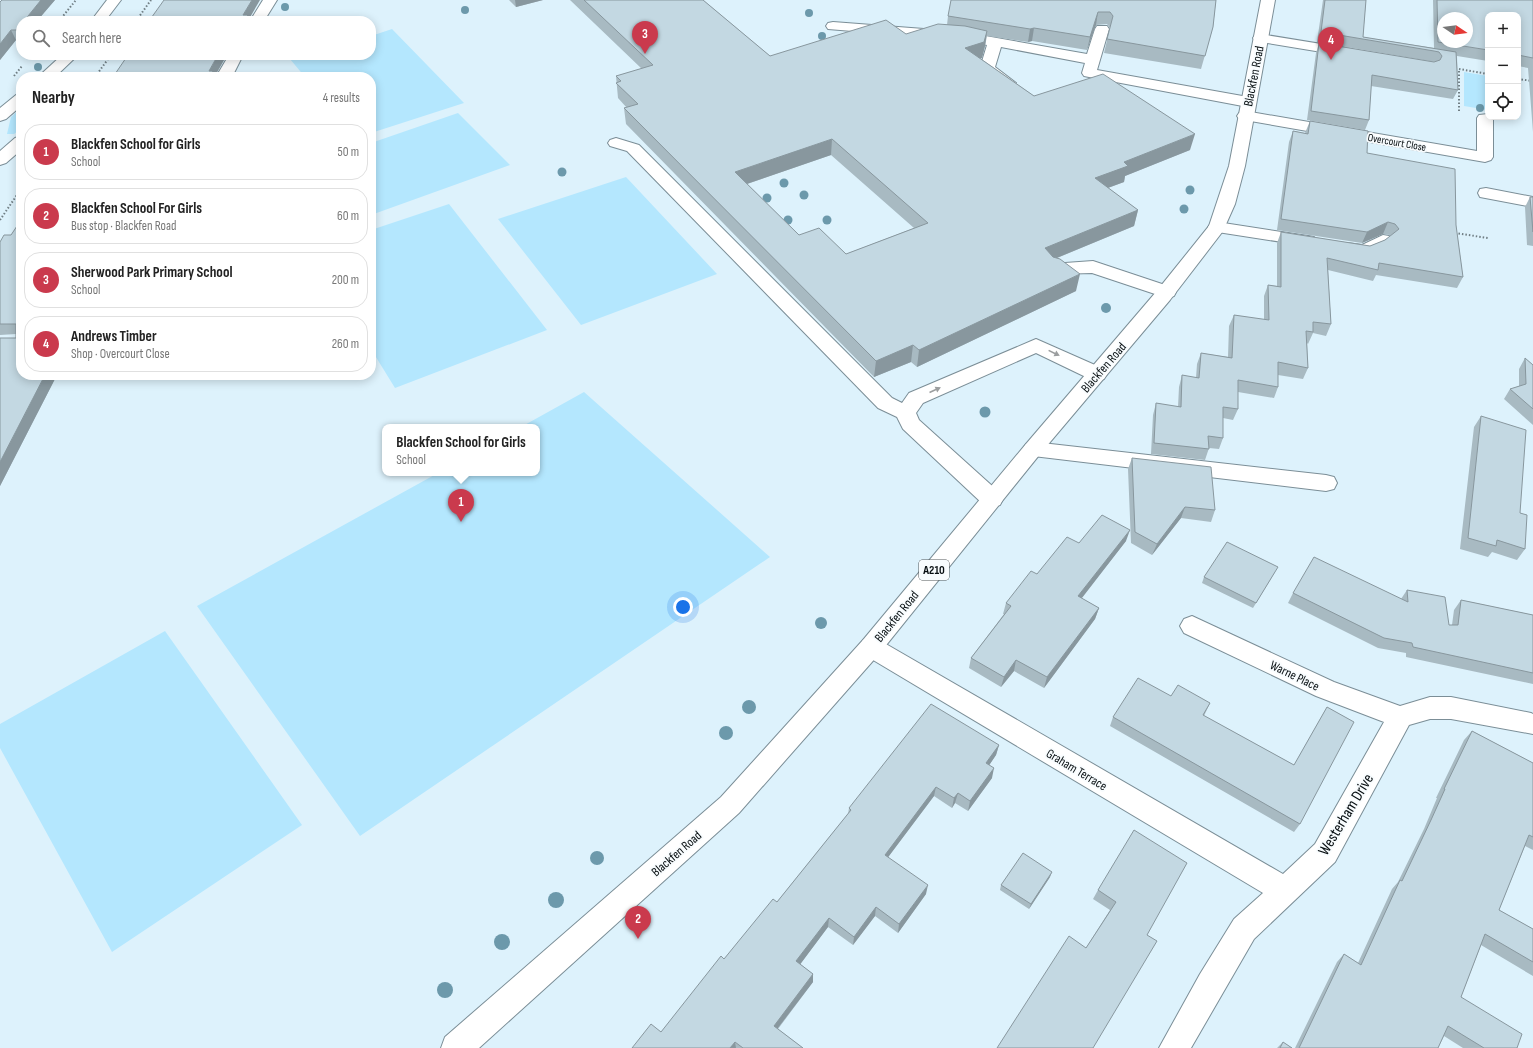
<!DOCTYPE html>
<html lang="en">
<head>
<meta charset="utf-8">
<style>
	body { margin:0; font-family:"Sofia Sans Condensed",sans-serif; background:#f2f2f2; color:#222 }
	.controls { position:absolute; right:12px; top:12px; display:grid; overflow:hidden; border-radius:8px; box-shadow:0 2px 10px #0003 }
	.controls button { width:36px; height:36px; display:grid; place-items:center; padding:0; border:0; border-bottom:1px solid #e0e0e0; background:#fff; color:#222; font:20px sans-serif }
	.compass { position:absolute; left:1437px; top:12px; width:36px; height:36px; border-radius:50%; background:#fff; box-shadow:0 2px 10px #0003; rotate:103deg }
	.you { position:absolute; left:683px; top:607px; width:14px; height:14px; margin:-10px; border:3px solid #fff; border-radius:50%; background:#1a73e8; box-shadow:0 0 0 6px #1a73e833 }
	.badge { display:grid; place-items:center; width:26px; height:26px; border-radius:50%; background:#ca3a4d; color:#fff; font-size:13px; font-weight:700 }
	.pin { position:absolute; translate:-50% -33px; filter:drop-shadow(0 1px 2px #0008) }
	.pin::after { content:''; position:absolute; top:21px; width:14px; height:12px; background:inherit; clip-path:polygon(0 0,100% 0,50% 100%) }
	.popup { position:absolute; left:382px; top:424px; width:158px; height:52px; box-sizing:border-box; display:grid; place-content:center; border-radius:8px; background:#fff; filter:drop-shadow(0 1px 3px #0005); font-size:13px; white-space:nowrap; color:#767676 }
	.popup b { font-size:15px; color:#222 }
	.popup::after { content:''; position:absolute; left:50%; top:100%; margin-left:-8px; border:8px solid transparent; border-top-color:#fff }
	.list { margin:0; padding:0; list-style:none }
	h2 { display:flex; justify-content:space-between; align-items:center; height:52px; margin:0; padding:0 16px; font-size:17px }
	h2 small { font-size:13px; font-weight:400; color:#767676 }
	.list li { display:grid; grid-template-columns:26px 1fr auto; gap:12px; align-items:center; box-sizing:border-box; height:56px; margin:0 8px 8px; padding:0 8px; border:1px solid #e0e0e0; border-radius:16px }
	.list b { display:block; font-size:15px; white-space:nowrap }
	.list p { margin:0; font-size:13px; white-space:nowrap; color:#767676 }
	.list em { font-size:13px; font-style:normal; color:#767676 }
	.icon { flex:none; width:22px; height:22px; fill:none; stroke:currentColor; stroke-width:2; stroke-linecap:round; stroke-linejoin:round }
	.map { position:relative; flex:none; width:1533px; height:1048px; overflow:hidden }
	.search { position:absolute; background:#fff; box-shadow:0 2px 10px #0003; left:16px; top:16px; width:360px; height:44px; display:flex; align-items:center; gap:10px; box-sizing:border-box; padding:0 14px; border-radius:16px; color:#767676; font-size:15px }
	.panel { position:absolute; background:#fff; box-shadow:0 2px 10px #0003; left:16px; top:72px; width:360px; height:308px; border-radius:16px }
	.map>svg:first-child { display:block }
	.green { fill:#b4e7fe }
	.lines { fill:none; stroke-linecap:round; stroke-linejoin:round }
	.minor-casing { stroke:#7b8e97; stroke-width:2 }
	.major-casing { stroke:#7b8e97; stroke-width:2 }
	.path { stroke:#707e84; stroke-width:2; stroke-dasharray:1.5 2; stroke-linecap:butt }
	.minor { fill:#fff; fill-rule:evenodd }
	.major { fill:#fff; fill-rule:evenodd }
	.tree { fill:#6c99ab }
	.wall { fill:#a8bac2; fill-rule:evenodd }
	.shaded-wall { fill:#88979e }
	.building { fill:#c3d8e2; stroke:#88979e; fill-rule:evenodd }
	.oneway { fill:#9b9e9f }
	.labels { text-anchor:middle; stroke-width:3.5; stroke-linejoin:round; paint-order:stroke }
	.far-street-label { font-size:11px; fill:#060d10; stroke:#f8fcfe }
	.shield { fill:#f8fcfe; stroke:#4f5557; stroke-width:1 }
	.shield-label { font-size:12px; font-weight:bold; fill:#060d10 }
	.street-label { font-size:13px; fill:#060d10; stroke:#f8fcfe }
	.near-street-label { font-size:16px; fill:#060d10; stroke:#f8fcfe }
</style>
</head>
<body>
<div class="map">
<svg width="1533" height="1048" viewBox="0 0 1533 1048">
	<rect width="100%" height="100%" fill="#ddf2fc"/>
	<path class="green" d="M392 29 464 103 371 133V77H305L290 59 305 55H371V36Z
		M1464 72 1488 76V110L1464 106Z
		M21 108V129L14 134H7L11 117Z
		M458 113 510 165 371 215V143Z
		M626 177 717 274 581 325 498 219Z
		M449 204 547 330 395 388 371 349V230Z
		M584 392 770 557 360 836 197 606 438 473H537V427H521Z
		M165 631 302 825 112 952 0 748V724Z"/>
	<g class="lines">
		<g class="minor-casing">
			<path id="minor" d="M107 0H121L105 21H91Z
				M263 0H277L264 21H250Z
				M833 22 963 32 1087 54 1095 29 1097 26H1107L1109 29 1097 70 1248 97 1253 99 1256 102 1253 105 1248 107 1089 77 1084 76 1082 73 1085 63 1001 47 995 67 1016 83 1013 86C1002 89 986 77 980 68L987 45 963 40 828 29 826 26 828 23Z
				M1260 34 1346 48 1351 49 1353 52 1351 55 1346 56 1255 41 1253 38 1255 35Z
				M62 55H78L55 77H38Z
				M229 55H243L232 77H216Z
				M21 93V106L6 119 0 121V108L16 95Z
				M1245 111 1477 151V118L1479 115 1488 114V117L1493 118V157L1491 160 1485 162 1239 119 1237 116 1239 113Z
				M21 136V150L6 163 0 165V151L15 138Z
				M616 138 639 145 892 398 902 403 909 393 1036 339 1104 369 1107 374 1104 379 1097 381 1090 379 1036 353 923 403 916 413 919 420 1000 493 1003 499 1000 505 992 507 984 505 903 429 897 417 878 408 627 151 610 146 608 143 610 140Z
				M1486 188 1533 197V207L1480 197 1478 193 1480 189Z
				M1217 222 1308 236 1314 237 1317 241 1314 245 1308 246 1211 231 1208 227 1211 223Z
				M1383 235 1389 236 1392 240C1379 258 1359 256 1341 252L1338 248 1341 244 1347 243 1362 245Z
				M1093 261 1174 288 1176 292 1174 296 1167 298 1092 273 1057 274 1051 272 1048 268 1051 264Z
				M1033 442 1326 475 1334 477 1337 483 1334 489 1326 491 1033 456 1026 454 1023 449 1026 444Z
				M1192 616 1334 682 1400 706 1430 697H1451L1531 713 1533 714V734L1451 719H1430L1409 725 1335 862 1254 939 1191 1048H1159L1200 974 1234 919 1263 893 863 654 859 647 863 640 871 637 879 640 1283 874 1315 844 1384 722 1316 696 1184 633 1180 626 1184 619Z"/>
		</g>
		<g class="major-casing">
			<path id="major" d="M1261 0H1275L1245 166 1235 204 1223 231 1170 300 1040 454 879 654 739 813 479 1048H441L445 1037 721 797 863 640 1026 444 1156 292 1209 226 1229 166Z"/>
		</g>
		<path class="path" d="M59 21 76 0
			M136 21 151 0
			M14 76 22 66
			M95 77 111 55
			M1518 79 1533 81
			M1459 111V69L1488 74
			M0 220 21 189
			M1455 233 1488 238"/>
		<use href="#minor" class="minor"/>
		<use href="#major" class="major"/>
	</g>
	<g class="tree">
		<circle cx="285" cy="7" r="4"/>
		<circle cx="465" cy="10" r="4"/>
		<circle cx="809" cy="13" r="4"/>
		<circle cx="822" cy="36" r="4"/>
		<circle cx="38" cy="67" r="4"/>
		<circle cx="1480" cy="108" r="4"/>
		<circle cx="562" cy="172" r="4.5"/>
		<circle cx="784" cy="183" r="4.5"/>
		<circle cx="1190" cy="190" r="4.5"/>
		<circle cx="804" cy="195" r="4.5"/>
		<circle cx="767" cy="198" r="4.5"/>
		<circle cx="1184" cy="209" r="4.5"/>
		<circle cx="788" cy="220" r="4.5"/>
		<circle cx="827" cy="220" r="4.5"/>
		<circle cx="1106" cy="308" r="5"/>
		<circle cx="985" cy="412" r="5.5"/>
		<circle cx="821" cy="623" r="6"/>
		<circle cx="749" cy="707" r="7"/>
		<circle cx="726" cy="733" r="7"/>
		<circle cx="597" cy="858" r="7"/>
		<circle cx="556" cy="900" r="8"/>
		<circle cx="502" cy="942" r="8"/>
		<circle cx="445" cy="990" r="8"/>
	</g>
	<path class="wall" d="M2 0H55L37 21H21V40H16L0 60Z
		M509 0H543L516 7Z
		M570 0H703L770 56 906 34 947 25 948 16 1216 0 1213 27 1201 69 1104 53 1110 28 1107 24 1096 25 1087 50 1032 41 1028 42 987 36 985 46 982 58H980L1034 96 1190 150 1125 176 1124 182 1108 188 1138 210 1134 226 1057 258 1076 291 917 367 911 362 874 377 626 124 624 108H627L618 98 616 76 642 69ZM831 155 914 228 846 254 799 235 747 184Z
		M1323 0H1366L1363 37 1434 48 1433 0H1533V132L1528 68 1518 66V15H1488V61L1457 56 1458 90 1453 99 1371 86 1369 120 1365 130 1307 120 1316 53 1319 43 1434 62H1435L1317 42Z
		M1310 121 1367 153 1456 225 1463 277 1457 288 1376 275 1373 281 1328 270 1331 324 1326 336 1313 333 1308 344 1307 343 1308 368 1303 379 1278 375V387L1274 398 1238 392V409L1233 420 1223 418V438L1219 449 1209 448 1205 460 1151 454 1153 415 1156 403 1178 407 1179 387 1182 375 1196 378 1197 364 1201 353 1228 357 1229 326 1234 315 1264 320V296L1268 285 1277 286V243L1281 232 1370 246 1385 240 1391 236 1390 235 1383 234 1362 243 1277 230 1289 142 1293 131 1305 133Z
		M1530 197H1533V246L1527 245 1525 207Z
		M11 235 57 375 0 486V338H16V334L0 335V242Z
		M1525 358 1533 365V425L1504 399 1510 389 1519 386V369Z
		M1481 416 1520 513 1525 549 1517 560 1492 552 1488 557 1460 549 1474 427Z
		M1132 458 1215 510 1211 522 1181 518 1152 555 1131 543 1128 469Z
		M1126 541 1081 598 1099 608 1095 619 1044 688 1014 671 1001 687 969 668 971 658 1004 614H1003L1006 603 1037 574 1079 543Z
		M1275 572 1253 608 1202 583 1204 577Z
		M1407 590 1449 625H1452L1454 610 1461 600 1533 615V684L1406 657V653L1378 648 1288 603 1293 593 1401 599Z
		M1171 696 1210 703 1204 716 1294 765 1327 707 1300 824 1294 832 1110 726 1113 717Z
		M1472 731 1533 763V850L1525 846 1499 910 1533 929V976L1481 945 1461 997 1517 1048H1463L1444 1036 1438 1048H1295L1337 962 1344 954 1358 963 1392 889 1398 882 1424 829 1437 798H1436L1464 740Z
		M999 745 996 755 989 765 992 778 968 811 955 803 952 808 934 796 888 857 926 894 898 933 875 916 853 945 828 927 800 964 813 974V982L778 1029 803 1048H632L661 1032 724 959 777 902 848 814 849 808Z
		M1187 863 1086 948 1110 910 1093 899 1098 890Z
		M1050 877 1029 909 1000 890 1001 885Z
		M1283 1042 1292 1048H1277Z"/>
	<path class="shaded-wall" d="M41 0H55L37 21H24Z
		M252 0H260L249 19 250 21H244L243 15Z
		M515 0H543L516 7Z
		M1098 12 1096 25 1087 50 1090 37Z
		M21 24V40L16 30Z
		M1034 28 1032 41 1028 42 1030 29Z
		M11 30 16 40 0 60V44Z
		M987 31 985 46 982 58 963 64 965 48Z
		M218 55H227L215 76 216 77H210L209 71Z
		M1195 134 1190 150 1125 176 1124 182 1091 194 1095 178 1124 162Z
		M832 139 831 155 735 188V172Z
		M1138 210 1134 226 1042 264 1045 248Z
		M1388 222 1383 234 1362 243 1367 232Z
		M1080 274 1076 291 917 367 919 350Z
		M913 345 911 362 874 377 876 361Z
		M45 375H57L0 486V462Z
		M1185 507 1181 518 1152 555 1157 544Z
		M1130 530 1126 541 1075 607 1078 596Z
		M1099 608 1095 619 1044 688 1047 677Z
		M1016 660 1014 671 1001 687 1004 677Z
		M999 745 996 755 984 773 986 763Z
		M994 768 992 778 968 811 970 801Z
		M936 787 934 796 883 864 885 855Z
		M958 793 955 803 952 808 954 798Z
		M1052 872 1050 877 1029 909 1031 904Z
		M928 885 926 894 898 933 899 924Z
		M876 907 875 916 853 945 854 937Z
		M829 918 828 927 796 970V961Z
		M813 974V982L774 1033V1026Z
		M735 1042 736 1048H730Z"/>
	<path class="building" d="M2 0H41L24 21H21V24L16 30H11L0 44V2Z
		M164 0H252L243 15H248L244 21H149Z
		M584 0H703L770 56 886 20 906 34 938 24 965 26 987 31 984 42 965 48 1034 96 1103 74 1195 134 1124 162 1128 166 1095 178 1138 210 1045 248 1053 257 1060 259 1080 274 919 350 913 345 876 361 624 108 638 104 616 83 621 81 616 76 653 65ZM832 139 928 223 846 254 819 228 799 235 735 172Z
		M951 0H1216L1213 27 1205 56 1107 39 1113 16 1110 12H1098L1090 37 1034 28 1030 29 948 16Z
		M1325 0H1366L1363 37 1456 52 1458 90 1372 75 1369 120 1311 111 1319 43 1434 62 1440 60 1442 56 1439 52 1434 51 1321 32Z
		M1437 0H1533V58L1518 55V15H1488V50L1438 42ZM1443 18H1467V42H1443Z
		M128 55H218L209 71H213L210 77H113Z
		M1310 121 1368 131 1367 153 1455 169 1456 225 1463 277 1379 263 1378 270 1327 258 1331 324 1313 322V332L1306 331 1308 368 1278 362V387L1238 380V409L1223 407V438L1208 436 1209 449 1154 443 1156 403 1181 407 1182 375 1199 378 1201 353 1232 358 1234 315 1269 320 1268 285 1281 287V232L1370 246 1385 240 1399 229 1395 224 1388 222 1367 232 1281 219 1293 131 1308 134Z
		M1530 197H1533V232Z
		M21 220V375H45L0 462V338H16V324H0V242L4 235H11Z
		M1525 358 1533 365V409L1510 389 1526 384Z
		M1481 416 1526 430 1520 513 1527 515 1525 549 1497 540 1496 546 1468 538Z
		M1132 458 1211 467 1215 510 1185 507 1157 544 1135 532Z
		M1102 515 1130 530 1078 596 1099 608 1047 677 1016 660 1004 677 971 658 1011 606 1006 603 1031 571 1037 574 1067 537 1079 543Z
		M1227 542 1278 567 1256 603 1204 577Z
		M1314 557 1408 602 1407 590 1445 597 1449 625H1458L1461 600 1533 615V673L1413 647 1412 643 1384 638 1293 593Z
		M1138 678 1171 696 1178 685 1210 703 1203 715 1294 765 1327 707 1354 722 1300 824 1113 717Z
		M931 704 999 745 986 763 994 768 970 801 958 793 954 798 936 787 885 855 928 885 899 924 876 907 854 937 829 918 796 961 813 974 774 1026 803 1048H743L735 1042 730 1048H632L651 1024 661 1032 721 956 724 959 773 899 777 902 851 810 849 808Z
		M1472 731 1533 763V837L1529 835 1499 910 1533 929V962L1485 934 1461 997 1522 1034 1517 1048H1484L1448 1026 1438 1048H1299L1344 954 1361 965 1400 880 1402 881 1431 820 1445 789H1444Z
		M1134 830 1187 863 1147 935 1157 941 1093 1048H997L1069 936 1086 948 1116 902 1098 890Z
		M1023 853 1052 872 1031 904 1001 885Z
		M1283 1042 1292 1048H1280Z"/>
	<defs><path id="oneway-solid" d="M-6-.8H1V-3.2L6.5 0L1 3.2V.8H-6Z"/></defs>
	<g class="oneway">
		<use href="#oneway-solid" transform="translate(1054 353) rotate(26)"/>
		<use href="#oneway-solid" transform="translate(935 390) rotate(-24)"/>
	</g>
	<g class="labels">
		<g class="far-street-label">
			<text transform="translate(1397 142) rotate(10)" y="4">Overcourt Close</text>
		</g>
		<rect class="shield" x="919" y="560" width="30" height="20" rx="3"/>
		<g class="shield-label">
			<text x="934" y="574">A210</text>
		</g>
		<g class="street-label">
			<text transform="translate(1253 76) rotate(-79)" y="5">Blackfen Road</text>
			<text transform="translate(1103 367) rotate(-49)" y="5">Blackfen Road</text>
			<text transform="translate(896 616) rotate(-51)" y="5">Blackfen Road</text>
			<text transform="translate(1295 675) rotate(26)" y="5">Warne Place</text>
			<text transform="translate(1077 769) rotate(31)" y="5">Graham Terrace</text>
			<text transform="translate(676 853) rotate(-41)" y="5">Blackfen Road</text>
		</g>
		<g class="near-street-label">
			<text transform="translate(1345 814) rotate(-59)" y="6">Westerham Drive</text>
		</g>
	</g>
</svg>
<div class="controls">
<button>+</button>
<button>−</button>
<button><svg class="icon" aria-label="locate" viewBox="0 0 24 24"><circle cx="12" cy="12" r="6"/><path d="M12 2v4M12 18v4M2 12h4M18 12h4"/></svg></button>
</div>
<svg class="compass" viewBox="-18 -18 36 36"><path d="M0-13l5 13h-10z" fill="#e53935"/><path d="M0 13l5-13h-10z" fill="#767676"/></svg>
<div class="you"></div>
<div class="pin badge" style="left:461px;top:522px">1</div>
<div class="popup"><b>Blackfen School for Girls</b>School</div>
<div class="pin badge" style="left:638px;top:939px">2</div>
<div class="pin badge" style="left:645px;top:54px">3</div>
<div class="pin badge" style="left:1331px;top:60px">4</div>
<div class="search"><svg class="icon" aria-label="search" viewBox="0 0 24 24"><circle cx="10" cy="10" r="6"/><path d="M15 15l6 6"/></svg>Search here</div>
<section class="panel">
<h2>Nearby<small>4 results</small></h2>
<ul class="list">
<li><span class="badge">1</span><div><b>Blackfen School for Girls</b><p>School</p></div><em>50 m</em></li>
<li><span class="badge">2</span><div><b>Blackfen School For Girls</b><p>Bus stop · Blackfen Road</p></div><em>60 m</em></li>
<li><span class="badge">3</span><div><b>Sherwood Park Primary School</b><p>School</p></div><em>200 m</em></li>
<li><span class="badge">4</span><div><b>Andrews Timber</b><p>Shop · Overcourt Close</p></div><em>260 m</em></li>
</ul>
</section>
</div>
</body>
</html>
